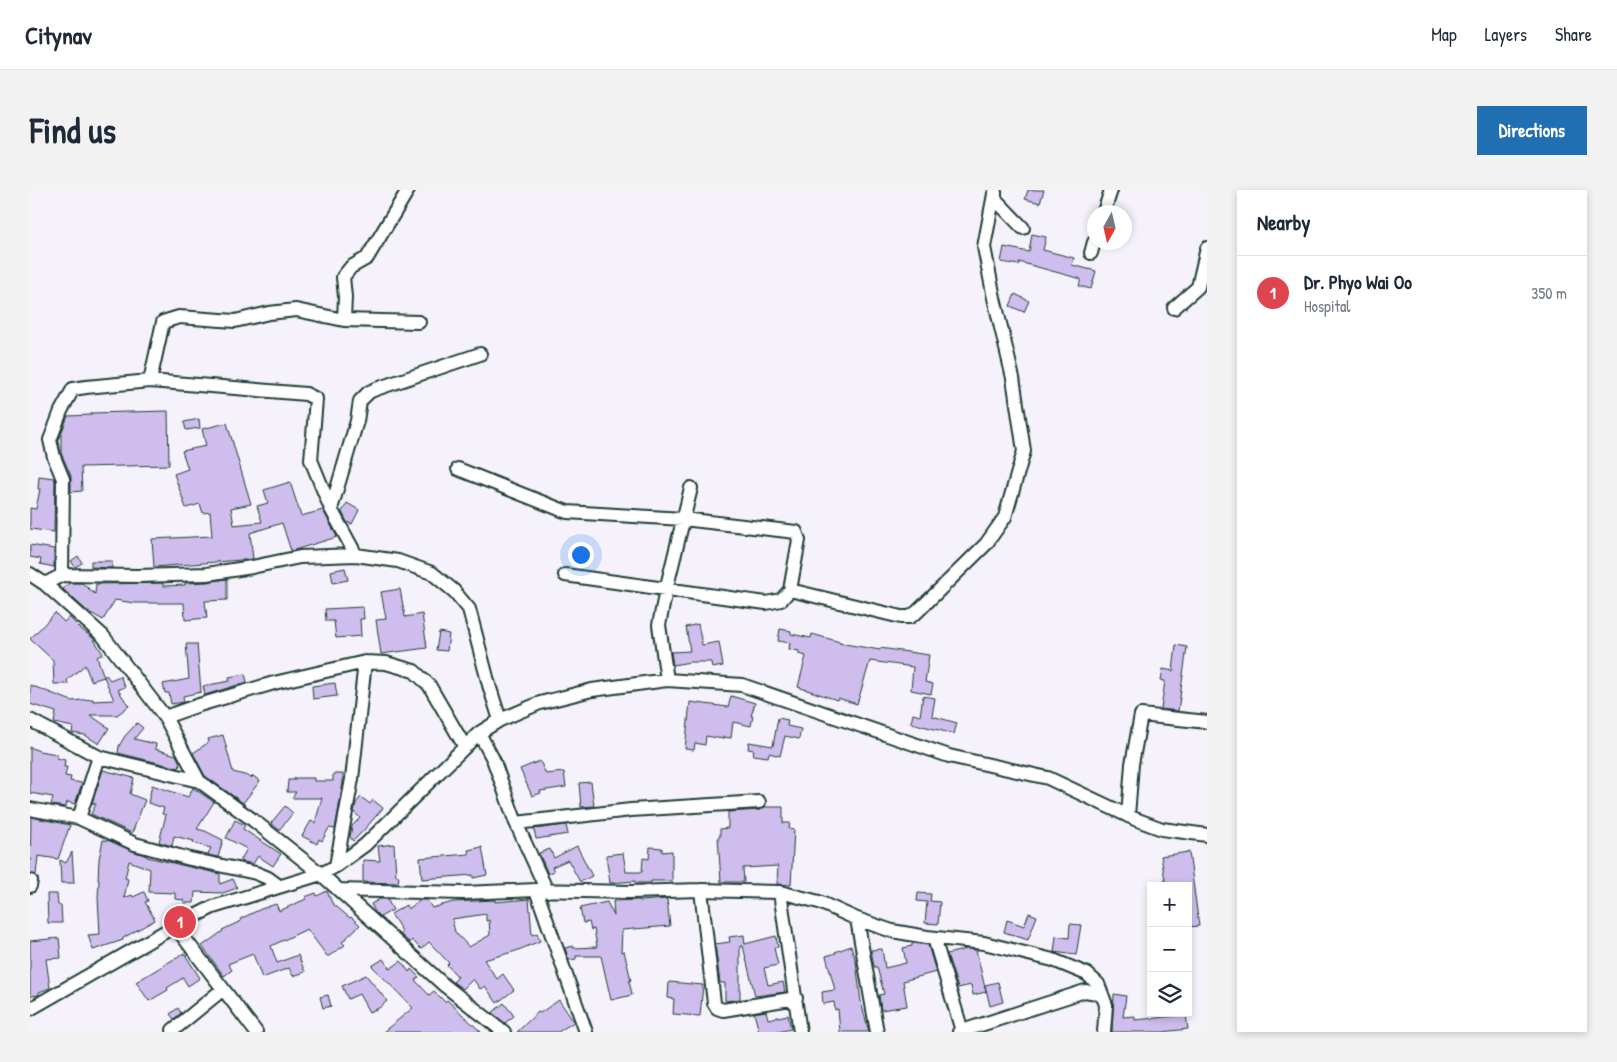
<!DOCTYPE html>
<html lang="en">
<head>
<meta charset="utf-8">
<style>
	body { margin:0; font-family:"Patrick Hand",sans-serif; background:#f2f2f3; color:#1f2937 }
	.controls { position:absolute; right:15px; bottom:15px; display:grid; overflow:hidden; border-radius:0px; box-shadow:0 2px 8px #0003 }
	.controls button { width:45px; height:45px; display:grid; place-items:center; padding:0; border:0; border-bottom:1px solid #e0e1e3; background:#fff; color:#1f2937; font:25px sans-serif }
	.compass { position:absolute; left:1057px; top:15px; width:45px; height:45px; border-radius:50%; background:#fff; box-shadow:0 2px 8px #0003; rotate:188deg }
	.you { position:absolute; left:550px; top:364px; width:18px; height:18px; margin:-12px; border:4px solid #fff; border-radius:50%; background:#1a73e8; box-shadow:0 0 0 8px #1a73e833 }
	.badge { display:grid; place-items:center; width:32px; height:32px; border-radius:50%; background:#1f6fb2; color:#fff; font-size:16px; font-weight:700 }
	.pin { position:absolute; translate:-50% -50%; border:2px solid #fff; box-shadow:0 1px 5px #0006 }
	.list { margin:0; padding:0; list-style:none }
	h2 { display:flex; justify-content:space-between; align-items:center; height:65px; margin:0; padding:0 20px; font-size:21px }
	h2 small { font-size:16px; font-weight:400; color:#747a83 }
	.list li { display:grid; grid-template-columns:32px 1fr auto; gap:15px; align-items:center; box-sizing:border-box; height:75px; padding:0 20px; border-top:1px solid #e0e1e3 }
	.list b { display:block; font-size:19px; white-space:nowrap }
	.list p { margin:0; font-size:16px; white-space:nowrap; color:#747a83 }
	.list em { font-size:16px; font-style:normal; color:#747a83 }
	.icon { flex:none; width:28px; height:28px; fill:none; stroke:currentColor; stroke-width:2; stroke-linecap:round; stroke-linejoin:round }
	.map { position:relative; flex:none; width:1177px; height:842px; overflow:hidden; border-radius:0px }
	header { display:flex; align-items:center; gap:30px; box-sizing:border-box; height:70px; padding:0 25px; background:#fff; border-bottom:1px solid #e0e1e3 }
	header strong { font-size:24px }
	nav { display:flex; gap:28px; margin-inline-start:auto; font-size:18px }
	.intro { display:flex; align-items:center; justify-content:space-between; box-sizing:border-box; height:120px; padding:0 30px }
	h1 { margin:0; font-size:35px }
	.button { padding:12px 22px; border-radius:0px; background:#1f6fb2; color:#fff; font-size:18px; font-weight:700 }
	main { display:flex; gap:30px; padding:0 30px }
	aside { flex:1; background:#fff; border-radius:0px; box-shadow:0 2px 8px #0003 }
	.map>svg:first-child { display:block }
	.building { fill:#cfbdee; stroke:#1f3d34; fill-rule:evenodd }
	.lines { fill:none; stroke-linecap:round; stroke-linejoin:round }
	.minor-casing { stroke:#1f3d34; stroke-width:16 }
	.minor { stroke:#fff; stroke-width:12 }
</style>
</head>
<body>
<header>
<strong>Citynav</strong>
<nav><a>Map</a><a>Layers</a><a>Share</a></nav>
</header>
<div class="intro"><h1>Find us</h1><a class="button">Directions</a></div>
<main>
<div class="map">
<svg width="1177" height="842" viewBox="0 0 1177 842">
	<rect width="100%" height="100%" fill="#f5f2fc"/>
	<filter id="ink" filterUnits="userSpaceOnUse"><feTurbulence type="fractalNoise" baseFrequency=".02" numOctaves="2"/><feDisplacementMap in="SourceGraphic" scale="10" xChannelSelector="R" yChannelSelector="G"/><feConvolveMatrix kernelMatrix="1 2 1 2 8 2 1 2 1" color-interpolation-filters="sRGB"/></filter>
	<g filter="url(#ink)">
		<path class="building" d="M998 0H1014L1010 13 995 9Z
			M1002 44 1016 47 1013 60 1044 68 1042 75 1066 81 1061 99 1049 96 1051 89 989 72V75L971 72 974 57 999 62Z
			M985 104 999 111 994 122 980 116Z
			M138 221 139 275 51 277 52 301 41 302V286L31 263V244L38 226 61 225V223Z
			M169 229 170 238 156 240 154 232Z
			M197 233 221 314 201 318 204 335 232 332 227 316 238 313 234 300 260 292 271 326 293 320 307 347 261 361 252 333 220 343 223 369 124 377 122 349 182 346 180 322 173 323 170 314 156 318 144 284 158 279 152 261 176 256 172 239Z
			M9 286 24 288 25 291 24 342 0 339V318L6 319 10 299H8Z
			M317 313 329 320 322 334 317 332 312 322Z
			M0 355 24 359V377L10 374 11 369 0 367Z
			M48 366 52 373 45 377 41 371Z
			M61 371H82V378L61 377Z
			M315 378 318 390 303 393 301 381Z
			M197 389V410L175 411 177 428 155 430 154 413H104L85 410 73 430 56 420 33 399 39 393H52L65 404 66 394 133 393V396L155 395V393L177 392Z
			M370 399 375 427 392 424 397 458 351 464 346 430 356 429 351 402Z
			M333 417 334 429H330L331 446 306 448 304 431H296L295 419Z
			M25 423 34 432 39 427 52 440 63 448 73 464 67 467 74 487 76 485 80 490 90 486 95 497 88 500 99 516 87 525H60L79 538 69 554 55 545 42 543 43 537 24 533 26 522 0 514V495L42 511 63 509V511L84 510 74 487 61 491 55 475 37 490 38 494H24L23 470 0 449Z
			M668 434 672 455 689 452 693 476 682 478 681 472H660L643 475 641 462 660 461 656 437Z
			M750 439 761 441V444L781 448 782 444 810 452 809 453 850 460V458L899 465 895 492 903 494 901 504 881 500 883 477 840 471 827 514 808 508 807 510 768 497 776 466 769 464V461L759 459 760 453 748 451Z
			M409 442 419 444 417 461 406 460Z
			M156 454H167L171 502 153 506 154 512 141 514 139 503H135L133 494 159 489Z
			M1146 455 1157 457 1148 521 1131 519 1135 491 1131 490 1133 479 1143 481Z
			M215 484 217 492 175 505 173 496 200 491 199 487Z
			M305 493 307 506 283 509 282 496Z
			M701 506 725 513 721 526H723L721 536 703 532 701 548 693 547V549L676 546 675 555 665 553 664 560 655 559 660 512 698 517Z
			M893 506 905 508 902 526 927 533 924 544 881 533 883 524 890 526Z
			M748 528 758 530 757 536 771 539 769 549 755 546 750 566 739 563 738 567 723 565 724 560 718 559 719 552 743 556Z
			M107 533 113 538 104 549 126 554 125 559 146 565 150 573 149 578 88 563 89 556 95 546Z
			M193 545 203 582 218 586 221 588 223 586 230 591 213 613 175 586 163 563 179 552 178 549Z
			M0 557 9 561 27 564V568L35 570 34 577H37L35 586 41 587 40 591 52 593 45 614 37 612 36 617 21 615 23 607 0 603Z
			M510 571 516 584 534 582 536 597 510 601 511 603 502 606 490 579Z
			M73 580 104 588 100 604 115 610 102 643 61 624 66 614 62 613Z
			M303 584H313V593L305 639 299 638 292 651 289 649 287 654 272 646 281 631 285 633 292 608H262L266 602H257L258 590H265L264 588H284V591H303Z
			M561 592 564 616 551 617 549 593Z
			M122 595 158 607 163 598 184 612 167 639 175 641 193 650 188 667 178 665 181 658 163 653 164 651 144 646 142 656 129 652 136 625 132 624 134 618 118 613Z
			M331 607 340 614 343 610 353 618 334 640 323 651 320 647 322 636 330 628 324 622 326 613Z
			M255 616 263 623 249 640 241 633Z
			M735 617H753V633H760L759 639 764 640 761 695 747 694 748 676 713 678 714 692H691L688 647H690V639L698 638V622L730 620Z
			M1 627 40 635 28 669 8 666 6 685 0 683Z
			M205 630 215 635 213 639 251 664 243 676 228 666 223 674 210 671 217 659 196 648Z
			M536 635 538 644 506 649 504 639Z
			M73 650 80 651 102 661 117 666V667L190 684V694L203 689 207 698 193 703 165 702 164 713H154V710L145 709V703L119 702 120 679 99 671 95 688 98 689 94 708 102 705 103 707 114 702 118 711 115 712 125 730 93 748V750L63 760 58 745 70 744 68 708 69 690H68L69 669Z
			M364 654 366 686H369L368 693 333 692V670L350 671 348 656Z
			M547 656 562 686 550 692 538 670 522 677 524 681 518 684 509 663 520 659 524 668Z
			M452 657 457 685 443 688V685L392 689 390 668 439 664 438 660Z
			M620 657 632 658V662L642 661V691H621V693H605V691L580 693 576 665 593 663 596 682H612L613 668 619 669Z
			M42 662 44 693H31L30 670 36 673Z
			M1159 662 1169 736 1158 737V696H1136L1131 666Z
			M297 701 302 713 320 728 321 727 330 735 312 752 315 755 299 766H297L277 739 241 756 247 773 268 765 275 782 263 786 259 778 232 788 223 764 198 774 202 780 194 786 172 756 193 741 192 740 211 731 210 729 231 719 246 714 249 721 276 709 275 707 286 703 287 706Z
			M888 703 901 704 900 711 910 712 908 734 895 733 897 712 887 711Z
			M17 704H27L28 715H31L32 733H18Z
			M350 709H357L363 720 350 727 345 722 341 714Z
			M499 709 502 745 507 743 510 751 486 761 454 770 467 789 473 784 484 800 467 813 455 796 450 799 443 789 433 799 423 792 428 787 417 775 419 773 399 752 391 759 382 750 380 753 370 744 372 741 361 724 376 715 378 719 391 710H397L402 718 423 712 465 710V712ZM456 724V731L459 730 460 745 439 757 425 742 422 729Z
			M637 709 640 736 592 740 591 762 594 761 601 790 599 791 602 805 581 810 571 766H546V769L539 770 535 758 543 756V758L567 757 564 739 561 740 559 732 553 733 550 718 577 712 584 726 583 711 609 710 610 711Z
			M999 723 1007 726 998 750 974 742 977 730 994 736Z
			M1040 734 1051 735 1046 765 1024 762 1026 746 1039 748Z
			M714 745 715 754 746 746 748 757 744 758 748 775 734 778 738 795 753 792 755 802 725 806 713 756H710V809L695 811V793H690L685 754 700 752 699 747Z
			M29 748 31 768 16 769 20 798 9 802V805L0 806V751Z
			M882 753 898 755 906 782 873 791 877 816 851 820 849 805 854 804 847 777H844L841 760 852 759 855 778 876 773 873 758 882 756Z
			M821 756 826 772 831 812 839 842H810L808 819 805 820 804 812 793 814 792 802 805 800 796 766 806 763 805 762Z
			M937 759 946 760 956 802 943 805 941 795 928 798 917 764Z
			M154 763 170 788 158 796 153 788 137 798 138 800 119 811 106 792Z
			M353 769 360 779 371 771 379 782 381 779 389 787 385 790 399 805 404 801 415 812 417 810 451 842H353L383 818 342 776Z
			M336 785 357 811 349 818 339 822 329 804 318 809 312 796Z
			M639 792 673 795 670 826 643 824 644 809 638 808Z
			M968 792 973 812 960 816 955 795Z
			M1084 804 1096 806 1093 827 1105 826V830L1156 825 1158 839 1132 842H1082Z
			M298 805 301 816 293 818 290 807Z
			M529 810 544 832 528 842H487L508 822 510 823Z
			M474 813 484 826 475 833 462 823Z
			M148 818 151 823 144 829 140 824Z
			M736 821 738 829 758 825 761 839 748 842H729L724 823Z"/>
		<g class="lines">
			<g class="minor-casing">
				<path id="minor" d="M965 2V9L993 38
					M1074 22 1081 0
					M1061 63 1064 52
					M1144 118 1168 97 1177 58
					M314 130 389 132
					M120 191 133 132 149 127 205 131 239 123 266 120 314 130 315 107 313 87 321 77 337 68 378 0
					M428 279 537 322 653 329 766 342 769 350 760 400
					M301 319 327 231 330 211 339 202 346 199 450 164
					M0 384 15 394 73 446 135 527 169 591
					M32 385 33 289 24 267 20 250 31 221 43 199 56 197 120 191 276 204 286 209 281 270 301 319 326 365
					M535 385 736 413 751 410 760 400 871 427H880L887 422 956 354 975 327 994 261 983 188 964 108 954 57 964 4
					M15 394 32 385 108 386 177 384 222 377 270 367 326 365 368 371 402 383 424 401 439 419 459 495 470 530
					M637 490 629 435 636 400 661 298
					M135 527 169 515 244 493 335 472 356 473 384 481 399 495 435 557
					M0 530 69 567 169 591 223 630 291 684 414 795 474 842
					M449 543 463 569 486 633 517 701
					M0 619 49 628 105 654 160 669 226 683 238 688 249 696
					M1098 626 1102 574 1111 525 1177 532
					M49 628 69 567
					M486 633 601 620 729 612
					M306 676 322 589 335 472
					M0 696 1 691
					M309 700 433 703 506 700 600 702 671 700 750 702 789 712 827 729 862 741 897 747 954 753 1023 770 1057 784 1068 794 1073 807
					M506 700 556 842
					M671 700 684 813 687 818 693 820 766 808
					M750 702 770 842
					M827 729 847 842
					M145 736 226 842
					M904 748 932 841
					M0 819 145 736 183 717 291 684 306 676 335 655 449 543 470 530 510 513 562 500 637 490 712 495 919 566 1018 588 1105 629 1132 639 1177 645
					M143 840 192 800
					M929 842 1055 801 1067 803 1073 807 1076 815 1074 842"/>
			</g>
			<use href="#minor" class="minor"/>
		</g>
	</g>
</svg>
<div class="controls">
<button>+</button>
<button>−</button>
<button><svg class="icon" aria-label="layers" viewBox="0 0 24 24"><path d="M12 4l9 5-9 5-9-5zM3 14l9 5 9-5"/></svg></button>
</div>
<svg class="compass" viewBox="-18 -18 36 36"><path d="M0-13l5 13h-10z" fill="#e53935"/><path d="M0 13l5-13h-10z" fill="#747a83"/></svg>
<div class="you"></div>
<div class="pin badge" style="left:150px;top:732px;background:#e0444e">1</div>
</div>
<aside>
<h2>Nearby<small></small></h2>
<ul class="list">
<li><span class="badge" style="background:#e0444e">1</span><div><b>Dr. Phyo Wai Oo</b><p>Hospital</p></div><em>350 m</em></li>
</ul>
</aside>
</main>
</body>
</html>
